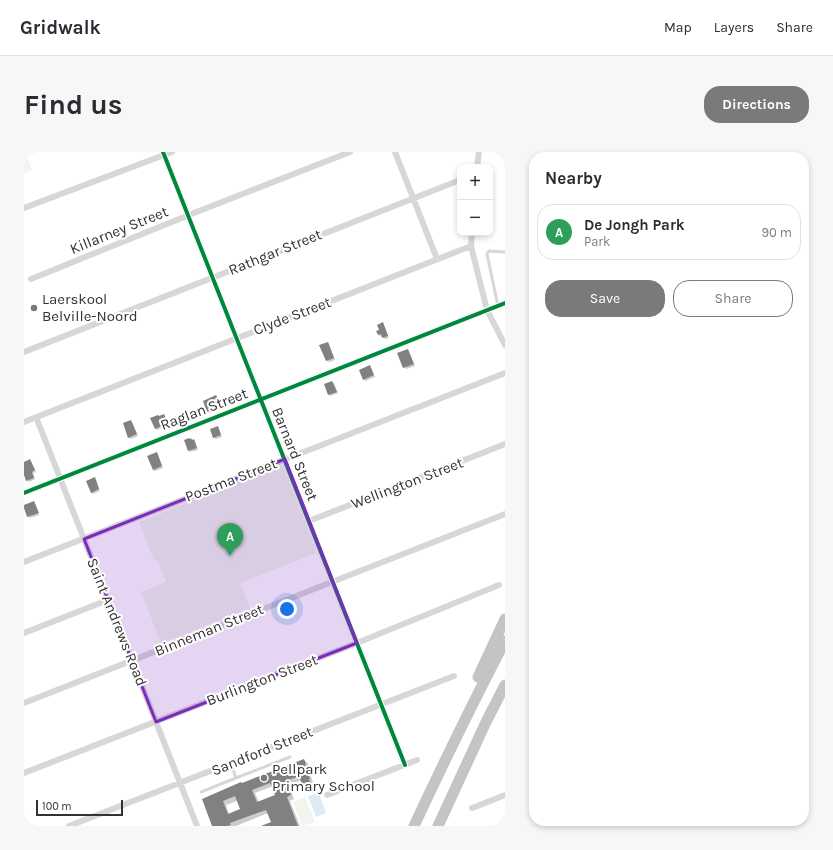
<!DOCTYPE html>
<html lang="en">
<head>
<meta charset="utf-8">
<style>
	body { margin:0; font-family:Karla,sans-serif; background:#f7f7f7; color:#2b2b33 }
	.controls { position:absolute; right:12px; top:12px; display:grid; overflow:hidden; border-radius:8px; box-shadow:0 2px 6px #0003 }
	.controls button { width:36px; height:36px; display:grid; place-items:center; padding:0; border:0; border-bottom:1px solid #e1e1e2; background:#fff; color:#2b2b33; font:20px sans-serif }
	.scale { position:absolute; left:12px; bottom:10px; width:87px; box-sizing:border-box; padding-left:4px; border:2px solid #333; border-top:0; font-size:11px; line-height:14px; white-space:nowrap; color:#333; -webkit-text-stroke:3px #fff; paint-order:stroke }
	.you { position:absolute; left:263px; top:457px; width:14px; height:14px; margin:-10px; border:3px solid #fff; border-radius:50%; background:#1a73e8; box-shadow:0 0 0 6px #1a73e833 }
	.badge { display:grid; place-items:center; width:26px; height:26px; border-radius:50%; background:#7a7a7a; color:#fff; font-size:13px; font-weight:700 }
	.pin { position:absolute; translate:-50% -33px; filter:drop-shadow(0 1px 2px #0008) }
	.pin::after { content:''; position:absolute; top:21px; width:14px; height:12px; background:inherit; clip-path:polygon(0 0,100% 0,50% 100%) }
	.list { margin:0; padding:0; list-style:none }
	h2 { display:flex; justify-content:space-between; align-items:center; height:52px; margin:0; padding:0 16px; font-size:17px }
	h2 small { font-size:13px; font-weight:400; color:#7c7c81 }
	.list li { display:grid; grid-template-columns:26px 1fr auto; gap:12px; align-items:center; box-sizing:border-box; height:56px; margin:0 8px 8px; padding:0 8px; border:1px solid #e1e1e2; border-radius:16px }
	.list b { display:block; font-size:15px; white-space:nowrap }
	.list p { margin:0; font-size:13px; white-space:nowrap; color:#7c7c81 }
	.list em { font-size:13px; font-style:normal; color:#7c7c81 }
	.actions { display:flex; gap:8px; padding:12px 16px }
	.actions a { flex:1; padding:9px 0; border:1px solid #7a7a7a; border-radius:16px; text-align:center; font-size:14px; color:#7a7a7a }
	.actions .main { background:#7a7a7a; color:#fff }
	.map { position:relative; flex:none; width:481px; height:674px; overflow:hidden; border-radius:16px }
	header { display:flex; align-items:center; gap:24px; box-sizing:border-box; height:56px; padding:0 20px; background:#fff; border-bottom:1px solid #e1e1e2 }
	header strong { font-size:19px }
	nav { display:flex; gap:22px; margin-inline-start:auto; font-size:14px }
	.intro { display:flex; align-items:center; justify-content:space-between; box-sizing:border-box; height:96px; padding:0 24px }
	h1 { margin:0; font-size:28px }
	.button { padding:10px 18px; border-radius:16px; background:#7a7a7a; color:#fff; font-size:14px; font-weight:700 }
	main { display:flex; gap:24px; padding:0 24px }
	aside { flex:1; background:#fff; border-radius:16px; box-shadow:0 2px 6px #0003 }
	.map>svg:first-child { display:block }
	.green { fill:#f1f5ed }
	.water { fill:#ddebf3 }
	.shadow { fill:#0003; fill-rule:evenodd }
	.building { fill:#818181; fill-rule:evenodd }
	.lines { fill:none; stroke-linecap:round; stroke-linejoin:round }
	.service { stroke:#d7d7d7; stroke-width:3 }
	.minor { stroke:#d7d7d7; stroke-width:6 }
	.motorway { stroke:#c4c4c4; stroke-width:11 }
	.cycleway-casing { stroke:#fff; stroke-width:6 }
	.cycleway { stroke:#00873e; stroke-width:4 }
	.marked { fill:#7b2cbf; fill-opacity:0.2; stroke:#7b2cbf; stroke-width:3; stroke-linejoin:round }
	.poi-dot { fill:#7a7a7a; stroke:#fff; stroke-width:1.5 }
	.labels { text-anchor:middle; stroke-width:4; stroke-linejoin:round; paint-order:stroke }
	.street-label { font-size:15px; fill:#333; stroke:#fff }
	.poi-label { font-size:15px; fill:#333; stroke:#fff; text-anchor:start }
</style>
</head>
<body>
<header>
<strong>Gridwalk</strong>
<nav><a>Map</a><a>Layers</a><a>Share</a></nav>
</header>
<div class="intro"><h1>Find us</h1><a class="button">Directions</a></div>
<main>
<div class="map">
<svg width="481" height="674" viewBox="0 0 481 674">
	<rect width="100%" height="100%" fill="#fff"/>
	<path class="green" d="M0 0H1L8 18 0 22Z
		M257 313 259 314 293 401 216 431 226 456 137 491 117 440 142 430 134 408 130 409 115 370Z
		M281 645 291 670 278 674 269 650Z"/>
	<path class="water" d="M295 641 302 661 292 665 284 644Z"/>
	<path class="shadow" d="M360 173 365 186 361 187 358 184H356L355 183Z
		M303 191 305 192 311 208 305 210 303 209 297 193Z
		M384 198 385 200 391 214 382 217 380 215Z
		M346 215 347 216 351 225 341 229 340 227Z
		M308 230 310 231 314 241 306 244 305 243 301 233Z
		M192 244 197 253 195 254 196 257 186 261 184 259Z
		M141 265 145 273 133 278 132 277 128 267Z
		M107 269 108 271 114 284 107 287 105 285Z
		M193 275 195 277 198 285 192 287 190 286 187 278Z
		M168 288H169L171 289 174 298 166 300 165 298Z
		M134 303 139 316 131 319 129 318Z
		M7 310 12 320 9 321 11 327 5 330 3 328 0 320V311Z
		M72 328 76 339 69 342 67 340Z
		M10 350 11 352 15 363 6 366 4 364Z
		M280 608 284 612 285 616 284 617 289 630 288 631 291 639 285 641 281 637 277 628 265 633 270 647 266 649 276 674H239L248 670 244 661 212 674H189L179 648ZM249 634 252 644 235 650 231 641ZM213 649 217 657 205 662 202 653Z"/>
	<path class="building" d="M359 170 364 184 358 186 357 182 354 183 352 179 355 178 353 173Z
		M304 190 310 206 302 209 295 193Z
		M384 197 390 212 379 216 373 201Z
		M346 213 350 223 339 228 335 218Z
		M308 229 313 240 304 243 300 232Z
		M192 243 196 251 194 252 195 255 183 260 179 249Z
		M140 262 144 271 131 277 126 266 134 263 135 264Z
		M107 268 113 282 104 286 99 271Z
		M194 274 197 283 189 286 186 277Z
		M165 286 166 287 167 286 168 288 170 287 173 296 164 299 160 288Z
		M133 300 138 314 129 318 123 304Z
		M6 307 11 318 8 320 10 326 2 329 0 323V310Z
		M71 325 75 337 67 341 62 329Z
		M10 349 15 361 3 365 0 356V353Z
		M280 607 282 612 281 613 286 627H285L288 636 280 638 275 624 262 629 267 643 263 645 274 674H237L247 670 242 658 206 671 207 673 203 674H188L178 647 217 630 218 631ZM246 631 251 643 233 650 228 638ZM211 644 216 657 204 662 199 649Z"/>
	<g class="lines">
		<path class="service" d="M474 154 463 102 465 99 481 100
			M207 611 212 626 266 605
			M177 640 212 626"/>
		<path class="minor" d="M139 0 381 613
			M371 0 413 107
			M453 15 455 0
			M0 56 148 0
			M448 81 447 94 463 158 481 193
			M7 127 170 61 326 0
			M0 200 436 28
			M12 265 173 674
			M0 270 447 94
			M0 341 481 151
			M285 369 481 292
			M0 410 481 221
			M0 481 84 448
			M0 551 481 362
			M0 621 328 493 475 433
			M303 643 393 608
			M448 656 481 643
			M45 674 430 524"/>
		<path class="motorway" d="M454 525 481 467
			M390 674C419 612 449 550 481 489
			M414 674 462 570 481 533"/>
		<g class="cycleway-casing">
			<path id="cycleway" d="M139 0 381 613
				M0 341 481 151"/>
		</g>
		<use href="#cycleway" class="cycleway"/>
	</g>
	<path class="marked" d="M261 307 333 491 132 570 60 387Z"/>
	<g class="poi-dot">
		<circle cx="10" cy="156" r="4"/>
		<circle cx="240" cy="626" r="4"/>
	</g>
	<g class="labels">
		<g class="street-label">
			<text transform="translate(95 78) rotate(-22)" y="5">Killarney Street</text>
			<text transform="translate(251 100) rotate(-22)" y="5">Rathgar Street</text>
			<text transform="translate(268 164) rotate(-21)" y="5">Clyde Street</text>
			<text transform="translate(180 257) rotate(-21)" y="5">Raglan Street</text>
			<text transform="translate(271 302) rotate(68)" y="5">Barnard Street</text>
			<text transform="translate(207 328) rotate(-21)" y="5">Postma Street</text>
			<text transform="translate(383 331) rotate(-21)" y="5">Wellington Street</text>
			<text transform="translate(93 470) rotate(68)" y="5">Saint Andrews Road</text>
			<text transform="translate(185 478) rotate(-22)" y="5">Binneman Street</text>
			<text transform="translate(238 528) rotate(-21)" y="5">Burlington Street</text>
			<text transform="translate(238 599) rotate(-22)" y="5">Sandford Street</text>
		</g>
		<g class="poi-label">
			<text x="18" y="152">Laerskool<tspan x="18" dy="17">Belville-Noord</tspan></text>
			<text x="248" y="622">Pellpark<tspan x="248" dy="17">Primary School</tspan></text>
		</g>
	</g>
</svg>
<div class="controls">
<button>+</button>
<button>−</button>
</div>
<div class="scale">100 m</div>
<div class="you"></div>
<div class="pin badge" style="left:206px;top:404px;background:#2e9e5b">A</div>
</div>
<aside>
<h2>Nearby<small></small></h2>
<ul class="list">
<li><span class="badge" style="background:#2e9e5b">A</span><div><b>De Jongh Park</b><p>Park</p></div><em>90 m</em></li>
</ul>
<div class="actions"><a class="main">Save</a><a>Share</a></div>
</aside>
</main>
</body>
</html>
